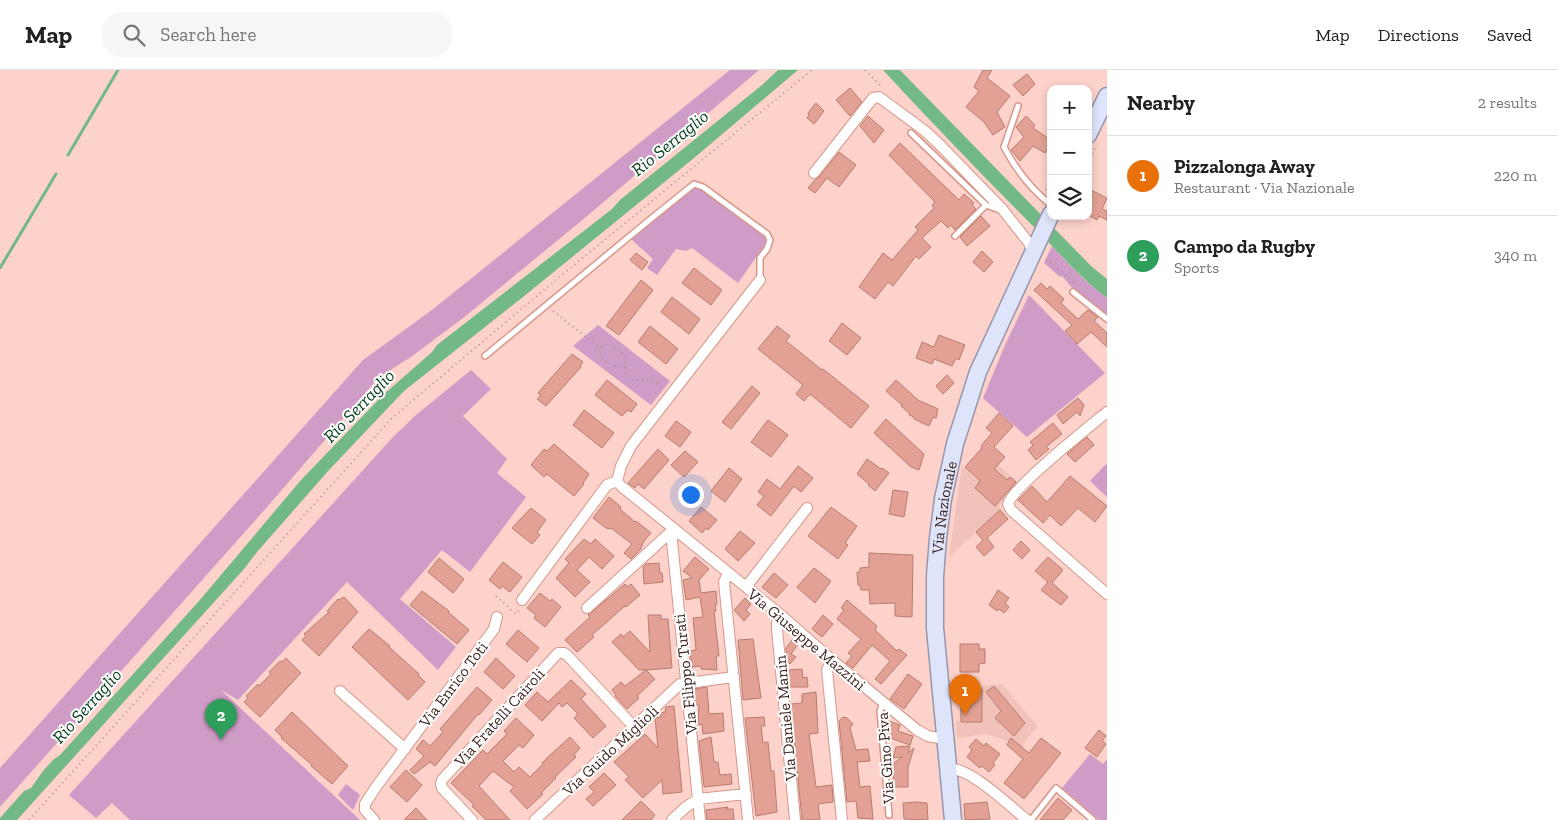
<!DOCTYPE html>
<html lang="en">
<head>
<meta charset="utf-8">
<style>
	body { margin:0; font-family:"Zilla Slab",serif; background:#f6f6f6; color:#222 }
	.controls { position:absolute; right:15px; top:15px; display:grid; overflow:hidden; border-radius:10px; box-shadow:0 2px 8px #0003 }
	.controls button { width:45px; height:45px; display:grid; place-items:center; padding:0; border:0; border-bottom:1px solid #e0e0e0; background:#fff; color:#222; font:25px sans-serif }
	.you { position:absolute; left:690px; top:424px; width:18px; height:18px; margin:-12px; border:4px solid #fff; border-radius:50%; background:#1a73e8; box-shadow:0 0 0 8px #1a73e833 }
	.badge { display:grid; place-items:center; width:32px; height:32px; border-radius:50%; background:#347987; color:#fff; font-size:16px; font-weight:700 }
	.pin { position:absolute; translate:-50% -41px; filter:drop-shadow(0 1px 2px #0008) }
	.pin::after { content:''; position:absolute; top:26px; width:18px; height:15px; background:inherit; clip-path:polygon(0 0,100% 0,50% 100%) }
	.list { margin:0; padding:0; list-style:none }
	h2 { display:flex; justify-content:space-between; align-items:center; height:65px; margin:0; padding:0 20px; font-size:21px }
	h2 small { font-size:16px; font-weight:400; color:#767676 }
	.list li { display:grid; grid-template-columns:32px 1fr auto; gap:15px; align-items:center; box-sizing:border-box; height:80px; padding:0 20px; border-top:1px solid #e0e0e0 }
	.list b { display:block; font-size:19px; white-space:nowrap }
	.list p { margin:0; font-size:16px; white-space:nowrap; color:#767676 }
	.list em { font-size:16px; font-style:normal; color:#767676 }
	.icon { flex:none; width:28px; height:28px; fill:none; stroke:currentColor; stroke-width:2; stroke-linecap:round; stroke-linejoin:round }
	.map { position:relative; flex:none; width:1107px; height:750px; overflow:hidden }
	header { display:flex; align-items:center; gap:30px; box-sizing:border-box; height:70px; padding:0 25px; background:#fff; border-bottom:1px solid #e0e0e0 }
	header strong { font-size:24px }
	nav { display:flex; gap:28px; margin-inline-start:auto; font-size:18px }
	.search { width:350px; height:45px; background:#f6f6f6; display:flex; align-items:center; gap:12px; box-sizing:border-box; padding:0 18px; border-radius:20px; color:#767676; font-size:19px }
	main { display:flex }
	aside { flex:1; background:#fff }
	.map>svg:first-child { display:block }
	.built { fill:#f0c2b9 }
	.green { fill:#cf9bc7 }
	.water { fill:#73b986 }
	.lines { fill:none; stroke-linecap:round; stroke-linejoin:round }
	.stream { stroke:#73b986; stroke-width:3 }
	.building { fill:#e2a194; stroke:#ba7c6f }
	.service-casing { stroke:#d7978a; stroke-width:8 }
	.minor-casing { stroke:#d7978a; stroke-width:12 }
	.primary-casing { stroke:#9896ad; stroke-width:19 }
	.path { stroke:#b6928b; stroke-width:2; stroke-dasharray:1 4; stroke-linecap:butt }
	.service { stroke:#fff; stroke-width:5 }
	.minor { stroke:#fff; stroke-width:10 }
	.primary { stroke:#dee5fb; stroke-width:16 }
	.labels { text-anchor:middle; stroke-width:4; stroke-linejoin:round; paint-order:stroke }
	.street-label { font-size:16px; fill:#3e2520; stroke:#fefefe }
	.water-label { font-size:18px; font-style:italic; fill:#08401f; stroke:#fefefe }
</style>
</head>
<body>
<header>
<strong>Map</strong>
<div class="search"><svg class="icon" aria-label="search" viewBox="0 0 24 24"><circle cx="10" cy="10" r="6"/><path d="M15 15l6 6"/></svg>Search here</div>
<nav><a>Map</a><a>Directions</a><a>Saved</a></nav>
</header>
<main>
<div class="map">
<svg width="1107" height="750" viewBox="0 0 1107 750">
	<rect width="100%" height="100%" fill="#fcd2ca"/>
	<path class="built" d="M995 392 1019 414 999 435 1001 439 949 487 962 396 978 411Z
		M1002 614 1037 656 1020 679 1000 668 986 664 957 668 956 651H960L959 618Z"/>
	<path class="green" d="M730 0H759L580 152 463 248 411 287 379 307 268 436 0 737V698L363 290 432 240Z
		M694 118H700L763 165 766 169V173L738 213 692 178 686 181 676 179 657 205 647 198 653 189 631 169Z
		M1052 176C1069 195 1086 213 1107 228V247L1073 219 1062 206 1060 207 1044 193Z
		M1029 225 1105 303 1027 367 983 328 1005 275Z
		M598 255 670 311 651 335 573 276Z
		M471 300 491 319 463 346 507 389 497 403 526 427 470 502 442 480 400 529 456 577 438 600 347 512 238 630 221 620 360 750H130L112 733 96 748 69 725 393 367 416 345Z
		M1107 393V427L1090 411Z
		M1090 684 1103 694 1107 689V750H1099L1062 718Z
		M346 714 360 725 353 740 338 725Z"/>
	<path class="water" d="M778 0H798L694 88 523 227 404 321 329 400 257 482 244 499 17 750H0V748L24 721 31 718 43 701 53 690 60 685 199 531 301 410 383 325 432 282 437 275 612 139 620 130 762 15Z
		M883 0H900L1091 196 1107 209V228C1080 208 1059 183 1036 159 984 107 933 54 883 0Z"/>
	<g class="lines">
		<path class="stream" d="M68 85 118 0
			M0 198 56 104"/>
	</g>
	<path class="building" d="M983 0H992L987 8 1010 26 997 42 1005 57 993 65 984 52 966 37 979 21 974 17Z
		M1027 4 1035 14 1023 26 1013 15Z
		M850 18 862 32 850 46 836 30Z
		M816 33 824 41 814 54 807 48 809 45 808 43Z
		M868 46 884 60 874 73 860 56Z
		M1026 46 1035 55 1033 58 1051 70V74L1045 83 1033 76 1020 91 1011 80 1024 67 1016 57Z
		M900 73 959 130 964 124 974 133 972 135 976 139 955 160 951 155 948 158 941 151 922 168 931 177 919 189 916 186 893 216 888 212 875 229 859 217 883 183 892 190 918 160 915 157 934 138 932 135 935 132 889 85Z
		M839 82 856 95 839 117 827 108 815 123 808 118 815 110 819 107Z
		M1091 120 1107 128 1102 139 1107 141V150L1099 146 1097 150 1088 145V126Z
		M981 146 990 156 967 176 960 167Z
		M982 181 993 192 984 202 973 192Z
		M636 183 648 192 642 200 630 190Z
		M694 198 722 220 711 235 682 213Z
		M641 210 653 220 619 265 606 256Z
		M1041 213 1047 219 1050 216 1064 229 1061 233 1078 249 1088 240 1098 247 1094 251 1107 263V277L1091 262 1077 274 1065 261 1072 255 1034 220Z
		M672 227 700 249 689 264 661 242Z
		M842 253 861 268 847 285 829 271Z
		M650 256 678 279 666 294 638 272Z
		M777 256 790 266 786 271 822 300 823 299 869 336 851 358 810 324 804 331 796 324 803 315 758 279Z
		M939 265 965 275 959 290 956 288 952 296 934 289 932 294 916 288 922 272 934 277Z
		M572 284 583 292 580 296 581 297 546 336 537 329 541 325 538 323Z
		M947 305 954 313 943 324 936 316Z
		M607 310 637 334 631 342 628 340 622 346 595 325Z
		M896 310 918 330 938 339 936 348 933 347 929 356 914 349V347L909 345 910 344 901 336 902 335 886 321Z
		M752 316 760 323 731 359 722 352Z
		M1078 328 1084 335 1080 346 1077 342 1063 354 1057 345Z
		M584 340 614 363 602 378 573 355Z
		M999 343 1013 356 994 377 1005 387 994 399 1007 410 1010 407 1016 412 995 436 975 418 980 411 965 397 982 378 981 376 992 363 986 358Z
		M886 349 924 384 919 400 911 397 874 363Z
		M768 350 788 365 771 387 751 372Z
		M676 351 691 362 680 377 665 366Z
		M1053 353 1062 364 1046 377 1049 379 1036 390 1028 380 1033 375 1030 372Z
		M1087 367 1094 375 1075 392 1067 384Z
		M554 374 589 404 583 413 584 414 574 426 547 404 544 407 531 395 544 379 547 381Z
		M658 379 669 390 644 419 638 414 635 418 628 413Z
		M685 381 698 392 684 407 671 395Z
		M867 389 881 399 882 398 889 403 875 421 868 415 869 414 857 404Z
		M798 396 813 408 801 422 794 416 771 446 757 435 764 426 758 422 767 409 780 419Z
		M729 398 742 409 725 432 711 421Z
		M1070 406 1107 436 1095 452 1078 438 1061 456 1050 445 1043 453 1018 430 1032 416 1047 432Z
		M893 420 908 422 904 447 889 444Z
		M609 427 621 437 620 439 635 452 636 451 651 463 644 471 640 480 631 489 624 483 632 474 611 458 610 459 606 458 593 448Z
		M701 437 717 450 708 460 706 458 702 463 689 451Z
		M831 437 857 456 845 473 848 475 838 489 808 466Z
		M531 438 546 450 537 462 540 465 532 474 512 458Z
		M1000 440 1008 449 987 468 994 477 984 486 976 477 983 470 976 462Z
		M740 461 755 473 738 491 725 479Z
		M584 469 591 474 595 469 614 486 602 499 589 487 577 500 590 512 575 527 556 508 569 493 565 489Z
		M1021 471 1030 480 1022 489 1013 480Z
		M869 483 913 485 912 547 895 546V533L870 534 869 520H861L860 515H858L857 502H860V498L869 497Z
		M695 487 709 499 699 510 701 523 716 521 717 534H715L716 541H714L719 586H716L717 600 701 599V596L692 597 690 581 696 580 693 548 703 547 700 527 686 530 683 510 692 508 683 501Z
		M1048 487 1063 500 1052 513 1068 527 1061 535 1041 520 1048 512 1035 501Z
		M439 488 464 509 453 523 428 502Z
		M503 492 522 507 510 522 502 516 500 519 489 510Z
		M659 493 660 503H662L663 512 644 514 643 497 646 494Z
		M814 498 831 511 815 533 797 517Z
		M774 503 788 515 776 528 762 517Z
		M625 514 627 517 631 514 640 525 626 537 625 536 592 565 594 567 577 582 565 570 590 547 588 545Z
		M998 520 1009 528 1005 533 1009 537 1004 543 999 539 997 541 989 535Z
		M422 521 449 541 448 542 469 560 457 574 410 535Z
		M540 523 550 531 552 529 561 537 545 557 534 548 536 545 527 538Z
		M344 527 358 542 319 586 302 570 306 566 304 564 329 542 327 541 338 529 339 530Z
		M745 528 751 534 746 540 750 544 744 551 734 540Z
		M847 530 877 556 875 560 897 581 899 579 907 585 881 614 875 609 890 591 872 575 853 598 846 593 852 586 848 583 861 569 837 549 844 540 841 538Z
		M648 545H661V549H668L672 598 646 600 655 609 637 626 639 628 627 639 615 626 616 625 612 620 621 612 625 616 646 600H639L612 572 621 564 623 567 630 561 650 582Z
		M823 545 833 554 822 567 812 559Z
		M369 559 390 576 389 577 419 604 418 605 425 612 408 630 352 577Z
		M518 560 539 578 527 592 506 574Z
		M795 566 800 571 791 584 796 587 790 594 787 591 786 578Z
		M753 569 761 628 743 630 738 570Z
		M960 574H979V579H985V593L979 594V602H960Z
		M286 588 301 603 260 647 244 632 248 628 246 626 258 614 259 616 271 604 269 602 280 591 282 592Z
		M496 588 515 606 503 619 484 602Z
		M802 599 803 608 807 607 808 617H789L788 600Z
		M908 604 922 614 904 639 890 629Z
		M571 610 586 624 581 629 606 656 593 668 574 648 578 644 567 633 562 637 559 633 542 651 525 635 537 622 548 632Z
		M994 616 1025 653 1014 666 995 648 1001 641 986 622Z
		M477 617 492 630 479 645 478 644 435 696 430 692 414 704 410 700 424 686 416 679 423 670 430 676 443 662 440 659Z
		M707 617 709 644 723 643 724 661 703 664 702 654 698 655 699 635H695L694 619Z
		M982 619V652H961V620Z
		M816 622 818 663 809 664 816 717 832 715 833 732 818 734 820 750H802L791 634 802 633V624Z
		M674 636 682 722 663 724 662 710 643 728 625 710 629 707 614 692 645 664 658 678 655 648 661 647 660 643 665 642 666 637Z
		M292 642 348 696 332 714 311 696 312 695 281 668 282 667 275 660Z
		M764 647 765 656H761L763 673 768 672 771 701H774L777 742 756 746 745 648Z
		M843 647 847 648 853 654 850 658 856 680 868 679 870 691 857 692 860 717 870 716 873 749 858 748 856 731 847 732 839 651Z
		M516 648 534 665 523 678 519 675 503 691 514 702 519 697 530 707 543 694 542 693 549 686 570 667 580 678 574 685 576 687 555 707 556 708 541 723 543 724 527 739 510 721 514 717 493 701 479 716 510 750H486L472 736 474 735 451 713 483 680 487 684 507 664 504 661Z
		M889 651 900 655 898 661 913 666 910 675 887 667 886 661Z
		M1099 660 1106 666 1102 671 1106 674 1097 687 1085 678Z
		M711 667 714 692H718L720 705 731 704 732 714 704 717 699 671Z
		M1011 668 1029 683 1041 668 1061 683 1024 729 1004 713 1023 689 1007 675Z
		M976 669 984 676 986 673 1000 684 993 693 995 695 989 702 982 696 980 698 967 687 972 680 969 677Z
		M910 676 908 683 914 678 908 697V717H893L894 693 902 687 893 688 896 677Z
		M406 700 422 715 407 732 390 717Z
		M604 703 616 715 593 736 586 729 594 722 589 717Z
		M1058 728 1072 740 1063 750H1040Z
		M641 731 655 745 651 750H622Z
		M917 732 927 733 928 750 904 749 903 733Z
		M987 732 990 749 965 750 964 734Z
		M728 737 727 739H733L734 750H707L706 740Z
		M416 738 427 750H404Z"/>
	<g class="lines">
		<g class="service-casing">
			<path id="service" d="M1018 36 1004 77C1015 98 1032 120 1051 135
				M911 63 986 135 1000 140
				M955 166 986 135
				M1073 222 1107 249
				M485 286 647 152 694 114 703 117 767 164 770 170 767 179 760 188V210
				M883 632 880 641 889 745
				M1031 750 1056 718 1093 750"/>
		</g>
		<g class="minor-casing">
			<path id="minor" d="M814 103 873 28 879 27 925 61 940 75 1003 140 1029 173 1033 183
				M760 210 631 376 621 396 617 411 621 416 782 546 832 590 917 660 928 666 944 669
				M1107 342C1090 356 1012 418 1008 434L1011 440 1107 524
				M674 459 672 471 700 750
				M728 503 724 512 748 750
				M746 517 807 438
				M522 530 607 415 617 411
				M587 538 674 459
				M782 546 777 554V559L795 750
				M832 590 827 600 842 750
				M340 621 405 679
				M947 699C970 696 1009 736 1027 750
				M374 750 365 740V734L376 717 494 559 497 547
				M472 750 442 718 441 714 442 710 558 583H564L568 586 634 657
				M535 750 680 614 734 607
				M672 750 686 737 698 729 746 724"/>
		</g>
		<g class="primary-casing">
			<g id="primary">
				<path d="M1088 65 1107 26"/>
				<path id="s1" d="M953 750 935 558V506L938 468 943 429 955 374 978 302 1051 144"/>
			</g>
		</g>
		<path class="path" d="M865 0 882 17
			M1088 93 1097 75
			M1046 120 1051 105
			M1046 189 1077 215
			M553 241 600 278C599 293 613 296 625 297V286L616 277 608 273 600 278
			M625 297C627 316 640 308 652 311 656 312 659 315 663 318L662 319
			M496 526 516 544 520 539
			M29 750 392 348 563 204 812 0"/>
		<use href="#service" class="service"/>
		<use href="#minor" class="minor"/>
		<use href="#primary" class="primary"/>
	</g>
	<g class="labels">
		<g class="street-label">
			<text dy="6" stroke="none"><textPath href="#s1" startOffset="314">Via Nazionale</textPath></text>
			<text transform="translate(807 569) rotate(40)" y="6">Via Giuseppe Mazzini</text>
			<text transform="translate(685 604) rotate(-96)" y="6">Via Filippo Turati</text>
			<text transform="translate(453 614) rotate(-53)" y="6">Via Enrico Toti</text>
			<text transform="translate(499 647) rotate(-48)" y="6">Via Fratelli Cairoli</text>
			<text transform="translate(785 648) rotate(-95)" y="6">Via Daniele Manin</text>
			<text transform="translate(610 680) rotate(-43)" y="6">Via Guido Miglioli</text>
			<text transform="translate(885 688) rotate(-94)" y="6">Via Gino Piva</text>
		</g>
		<g class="water-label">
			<text transform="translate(670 73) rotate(-39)" y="6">Rio Serraglio</text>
			<text transform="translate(359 336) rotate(-46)" y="6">Rio Serraglio</text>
			<text transform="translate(87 636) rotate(-48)" y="6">Rio Serraglio</text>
		</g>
	</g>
</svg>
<div class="controls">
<button>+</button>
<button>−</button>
<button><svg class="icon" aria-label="layers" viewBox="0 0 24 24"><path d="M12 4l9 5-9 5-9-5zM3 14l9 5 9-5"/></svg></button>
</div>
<div class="you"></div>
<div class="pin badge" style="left:965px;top:645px;background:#e8710a">1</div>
<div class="pin badge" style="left:221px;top:670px;background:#2e9e5b">2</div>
</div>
<aside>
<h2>Nearby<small>2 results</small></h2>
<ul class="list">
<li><span class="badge" style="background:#e8710a">1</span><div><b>Pizzalonga Away</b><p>Restaurant · Via Nazionale</p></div><em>220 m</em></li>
<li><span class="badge" style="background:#2e9e5b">2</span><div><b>Campo da Rugby</b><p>Sports</p></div><em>340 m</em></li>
</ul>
</aside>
</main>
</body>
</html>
